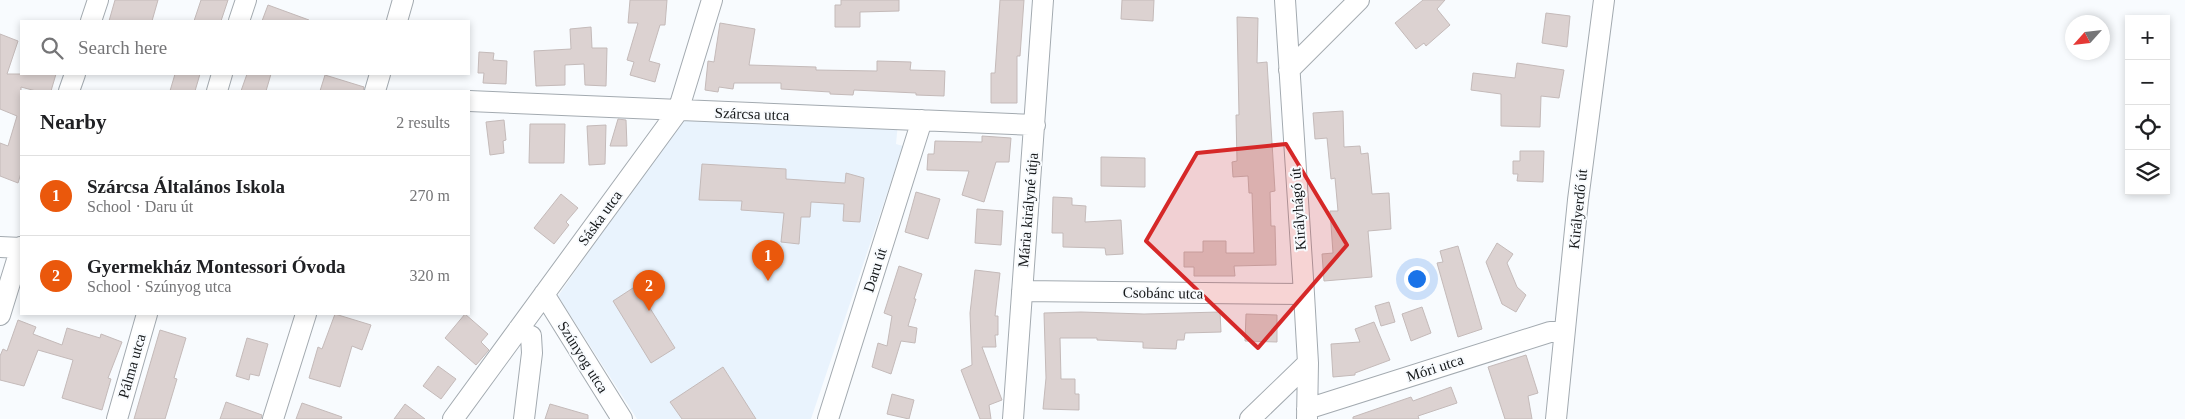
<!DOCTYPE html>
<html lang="en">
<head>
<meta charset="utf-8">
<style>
	body { margin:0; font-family:"Times New Roman",serif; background:#f2f2f2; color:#202124 }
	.controls { position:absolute; right:15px; top:15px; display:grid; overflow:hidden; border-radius:0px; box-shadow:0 2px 8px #0003 }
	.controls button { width:45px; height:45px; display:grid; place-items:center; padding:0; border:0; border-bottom:1px solid #e0e0e0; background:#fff; color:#202124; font:25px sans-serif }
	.compass { position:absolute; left:2065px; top:15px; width:45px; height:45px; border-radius:50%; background:#fff; box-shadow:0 2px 8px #0003; rotate:243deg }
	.you { position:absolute; left:1416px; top:278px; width:18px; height:18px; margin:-12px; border:4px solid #fff; border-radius:50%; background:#1a73e8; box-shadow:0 0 0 8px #1a73e833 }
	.badge { display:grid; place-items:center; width:32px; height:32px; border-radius:50%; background:#ea580c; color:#fff; font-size:16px; font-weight:700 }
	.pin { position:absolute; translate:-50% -41px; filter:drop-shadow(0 1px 2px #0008) }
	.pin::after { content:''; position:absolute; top:26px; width:18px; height:15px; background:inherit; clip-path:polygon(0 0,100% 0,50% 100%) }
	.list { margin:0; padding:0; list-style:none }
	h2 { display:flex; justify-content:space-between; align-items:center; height:65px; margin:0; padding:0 20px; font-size:21px }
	h2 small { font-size:16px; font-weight:400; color:#757577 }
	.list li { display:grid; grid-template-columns:32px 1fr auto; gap:15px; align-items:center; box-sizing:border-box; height:80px; padding:0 20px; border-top:1px solid #e0e0e0 }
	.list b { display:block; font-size:19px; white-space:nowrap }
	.list p { margin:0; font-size:16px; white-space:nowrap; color:#757577 }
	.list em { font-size:16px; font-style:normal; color:#757577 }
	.icon { flex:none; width:28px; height:28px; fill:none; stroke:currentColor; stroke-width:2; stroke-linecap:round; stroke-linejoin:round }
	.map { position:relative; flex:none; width:2185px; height:419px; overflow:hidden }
	.search { position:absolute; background:#fff; box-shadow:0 2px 8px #0003; left:20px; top:20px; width:450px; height:55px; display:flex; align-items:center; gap:12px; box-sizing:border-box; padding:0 18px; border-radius:0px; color:#757577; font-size:19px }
	.panel { position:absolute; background:#fff; box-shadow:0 2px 8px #0003; left:20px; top:90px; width:450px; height:225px; border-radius:0px }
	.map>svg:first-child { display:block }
	.built { fill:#e9f3fd }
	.building { fill:#dcd2d1; stroke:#c4bab9 }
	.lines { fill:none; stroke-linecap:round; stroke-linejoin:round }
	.minor-casing { stroke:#a3aab0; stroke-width:22 }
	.minor { stroke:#fff; stroke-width:20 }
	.marked { fill:#d62828; fill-opacity:0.2; stroke:#d62828; stroke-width:4; stroke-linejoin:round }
	.labels { text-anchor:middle; stroke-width:4; stroke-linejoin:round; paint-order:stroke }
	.street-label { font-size:15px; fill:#16191b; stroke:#f8fbfe }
</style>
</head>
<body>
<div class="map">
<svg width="2185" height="419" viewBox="0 0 2185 419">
	<rect width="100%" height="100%" fill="#f8fbfe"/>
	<path class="built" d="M683 115 898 123 896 144 903 146 811 419H637L558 296Z"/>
	<path class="building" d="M115 0H158L152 21H109Z
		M201 0H228L221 21H194Z
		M630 0H667L665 25H660L649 61 660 64 655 82 630 75 634 62 627 60 638 23H628Z
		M841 0H899V11L860 12V27H835V5H841Z
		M1000 0H1024L1020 56H1017V103H991V73H995Z
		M1122 0H1154L1153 21 1121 19Z
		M1423 0H1445L1437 9 1450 25 1426 46 1424 43 1416 49 1395 23Z
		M268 5 309 20V21H262Z
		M1546 13 1570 16 1567 47 1542 43Z
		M1237 17 1258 18 1257 63 1267 62 1275 191 1270 192 1271 226H1275L1276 265 1234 266 1235 276H1194V267H1184V252H1203V241H1226V253H1254L1252 193H1249L1248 176 1233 177 1232 162 1237 161 1236 115H1239Z
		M720 23 755 29 749 65 816 67V70L877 71V61L911 62 910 70 945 71 944 96 916 95V93L854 90 853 95 830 94V92L781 89V83H734L733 89 719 87 718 92 705 90 708 61 714 62Z
		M591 27 592 48H607L606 86 585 85 584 64 565 65V85L536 86 534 51 571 49 570 29Z
		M0 34 18 41 7 74H56L51 91H36L21 87V173L18 183 0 176V143L8 146 17 116 0 109Z
		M479 52 494 53 493 60 507 61 506 84 483 83 484 73H478Z
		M1517 63 1564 70 1559 98 1541 96 1540 127 1501 126V94L1471 90 1473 73 1515 78Z
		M175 74H200L195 91H170Z
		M247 74H271L266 91H241Z
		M325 75 364 87 363 91H320Z
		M1343 111 1344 147 1360 146 1361 154 1368 153 1372 194 1389 193 1391 229 1368 231 1372 277 1324 281 1322 254 1333 253 1330 211H1338L1335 178 1331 179 1327 138 1315 139 1313 113Z
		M618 119 626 120 627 146H610Z
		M504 120 506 140 503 141 504 153 490 155 486 122Z
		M530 124H565L564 163H529Z
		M606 125 605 164 589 165 587 126Z
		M982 136 1011 138 1009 162H996L984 202 962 195 969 171 927 170 928 154H934L935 141 982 142Z
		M1520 151H1544L1543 182 1517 181 1518 174H1513V161H1520Z
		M1101 157 1145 158V187L1101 186Z
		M702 164 786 169V179L845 183 846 173 864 178 860 222 843 221 844 204 811 202 810 217H801L799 244 781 242 784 213 741 210 742 201 699 200Z
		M916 192 940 199 928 239 905 232Z
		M561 194 578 208 566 222 569 225 554 244 534 228Z
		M1053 197 1072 198V205L1086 206 1085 222 1121 220 1123 254 1106 255 1105 248 1063 247V233H1052Z
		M977 209 1003 211 1001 245 975 243Z
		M1497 243 1513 254 1507 263 1517 287 1526 295 1516 312 1502 304 1486 262Z
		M1458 246 1482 329 1458 337 1437 263 1443 262 1440 251Z
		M899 266 922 274 914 299H916L908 326 917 328 915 343 901 341 891 374 872 367 878 343 887 346 892 316 884 313Z
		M975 270 1000 273 995 316H998V335H995L996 347H982L1002 400 989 405 991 419H980L961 370 972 365 970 313Z
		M636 286 675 348 651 363 613 301Z
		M1389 302 1395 322 1381 326 1375 306Z
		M1422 307 1431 333 1411 341 1402 314Z
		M1081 312 1144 314 1220 312 1221 332 1185 333 1184 340H1177L1176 349 1143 348V342L1097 340V338H1060L1061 379H1075V394H1079V410L1043 409 1046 378 1044 313Z
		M335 314 371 325 362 350 352 346 340 387 309 378 318 347 322 349Z
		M465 314 488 334 481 342 489 350 476 365 445 338Z
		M1246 314 1277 315V342L1245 341Z
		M18 320 36 327 33 334 62 345 67 328 100 338 101 334 122 342 108 378 111 379 102 410 62 398 73 360 38 350 24 386 0 380V356L3 349 7 351Z
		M1374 322 1390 360 1355 373V375L1333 377 1331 344 1360 342 1355 329Z
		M160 330 186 338 174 378 177 379 165 419H134Z
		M247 338 268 344 259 376 250 374 249 380 236 376Z
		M1526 355 1538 393 1528 396 1532 419H1505L1488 367Z
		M438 366 456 379 441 399 423 386Z
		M723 367 756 419H682L670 402Z
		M1451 387 1457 403 1418 416 1419 419H1353V417L1411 397 1413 401Z
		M892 394 914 400 909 419 887 414Z
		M226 402 262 415 261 419H220Z
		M302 403 342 417 341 419H296Z
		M405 404 425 419H394Z
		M550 404 588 415V419H545Z"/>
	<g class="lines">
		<g class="minor-casing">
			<path id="minor" d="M1285 0 1304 294 1308 363 1307 419
				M91 21 98 0
				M239 21 246 0
				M397 21 403 0
				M1289 70 1359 0
				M69 91 75 74
				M217 91 222 74
				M375 91 380 74
				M469 101 1035 125
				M0 247 21 248
				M1022 291 1304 294
				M544 294 622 419
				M0 315 21 247
				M518 330 531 336 532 353 524 419
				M1307 409 1550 332H1564
				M117 419 147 314
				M273 419 306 314
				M453 419 678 111 712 0
				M828 419 922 120
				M1013 419 1043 0
				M1250 419 1308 363
				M1556 419 1578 200 1604 0"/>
		</g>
		<use href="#minor" class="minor"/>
	</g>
	<path class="marked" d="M1286 144 1347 245 1258 348 1146 241 1197 153Z"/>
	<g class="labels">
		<g class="street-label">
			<text transform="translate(752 114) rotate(2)" y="5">Szárcsa utca</text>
			<text transform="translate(1298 209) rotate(-94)" y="5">Királyhágó út</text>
			<text transform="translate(1578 209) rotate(-84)" y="5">Királyerdő út</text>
			<text transform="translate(1028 210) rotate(-85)" y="5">Mária királyné útja</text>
			<text transform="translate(600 218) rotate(-54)" y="5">Sáska utca</text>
			<text transform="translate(875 270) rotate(-72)" y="5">Daru út</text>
			<text transform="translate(1163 293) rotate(1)" y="5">Csobánc utca</text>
			<text transform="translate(583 357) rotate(58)" y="5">Szúnyog utca</text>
			<text transform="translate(132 366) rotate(-74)" y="5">Pálma utca</text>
			<text transform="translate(1435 368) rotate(-18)" y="5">Móri utca</text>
		</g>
	</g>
</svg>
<div class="controls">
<button>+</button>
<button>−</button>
<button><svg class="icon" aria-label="locate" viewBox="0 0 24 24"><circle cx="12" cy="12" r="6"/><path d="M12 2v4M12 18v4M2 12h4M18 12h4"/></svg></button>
<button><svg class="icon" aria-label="layers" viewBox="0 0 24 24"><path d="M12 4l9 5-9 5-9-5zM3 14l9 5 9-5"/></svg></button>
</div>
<svg class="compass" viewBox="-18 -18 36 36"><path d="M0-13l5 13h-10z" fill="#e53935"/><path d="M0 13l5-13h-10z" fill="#757577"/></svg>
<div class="you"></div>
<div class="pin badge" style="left:768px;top:281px">1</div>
<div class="pin badge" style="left:649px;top:311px">2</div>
<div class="search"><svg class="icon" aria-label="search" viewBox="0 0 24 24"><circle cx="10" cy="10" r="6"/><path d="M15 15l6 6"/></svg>Search here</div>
<section class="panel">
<h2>Nearby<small>2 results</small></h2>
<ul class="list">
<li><span class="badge">1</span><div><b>Szárcsa Általános Iskola</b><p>School · Daru út</p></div><em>270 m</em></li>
<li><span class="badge">2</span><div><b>Gyermekház Montessori Óvoda</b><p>School · Szúnyog utca</p></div><em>320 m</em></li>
</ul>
</section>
</div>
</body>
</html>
